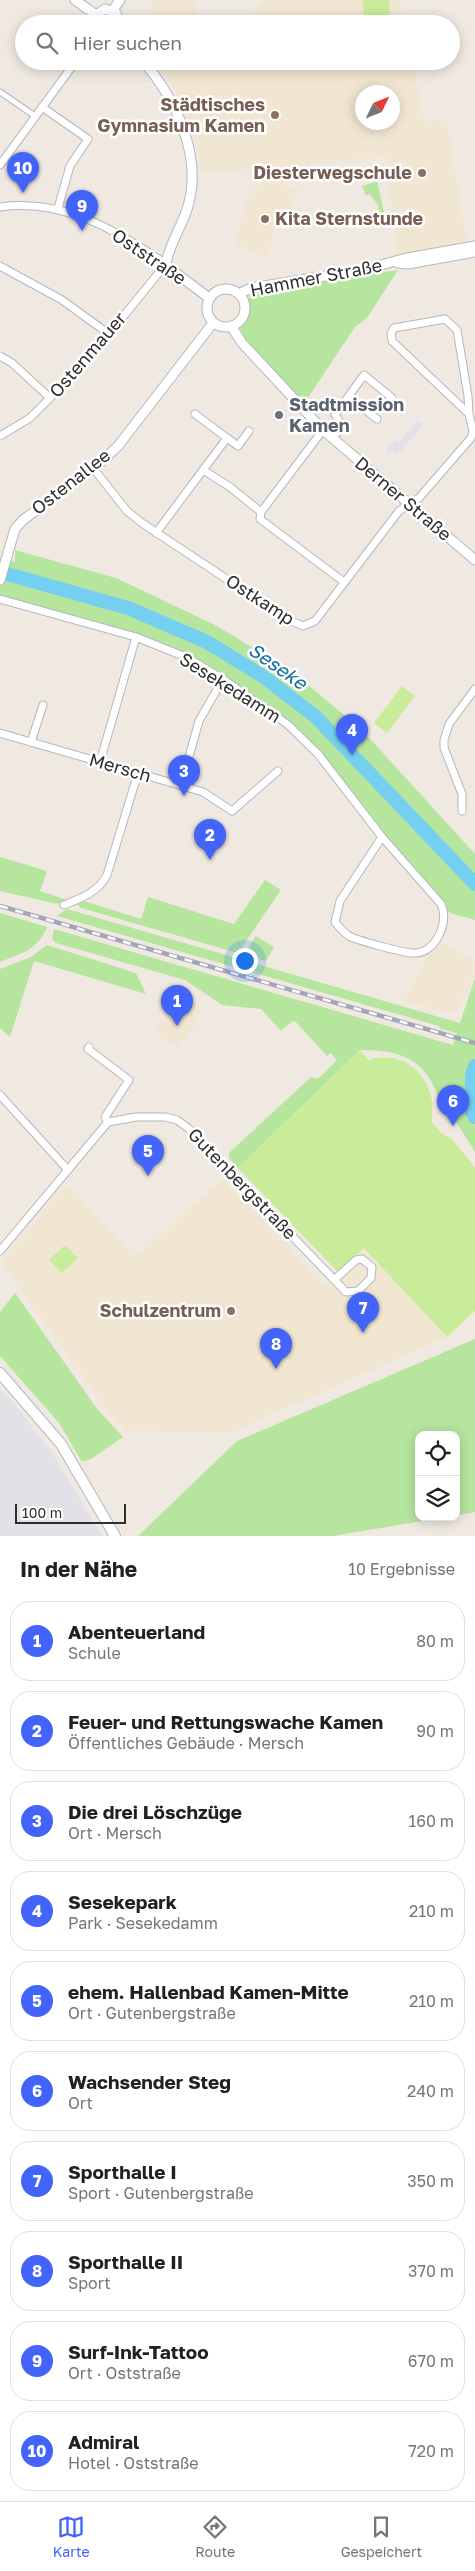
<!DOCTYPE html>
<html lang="de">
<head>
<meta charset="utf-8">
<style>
  body { margin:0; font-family:"Golos Text",sans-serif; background:#f2f2f2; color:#202124 }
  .controls { position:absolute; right:15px; bottom:15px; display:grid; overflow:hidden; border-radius:10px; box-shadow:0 2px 12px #0003 }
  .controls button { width:45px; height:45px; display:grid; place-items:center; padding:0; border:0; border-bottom:1px solid #e0e0e0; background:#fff; color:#202124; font:25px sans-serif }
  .compass { position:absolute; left:355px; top:85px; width:45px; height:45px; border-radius:50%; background:#fff; box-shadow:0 2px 12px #0003; rotate:47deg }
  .scale { position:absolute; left:15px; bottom:12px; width:111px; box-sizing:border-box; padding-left:5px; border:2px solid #2e2e2e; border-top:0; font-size:14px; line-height:18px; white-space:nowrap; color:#2e2e2e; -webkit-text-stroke:4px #fff; paint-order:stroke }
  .you { position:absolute; left:244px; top:960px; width:18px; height:18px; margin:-12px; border:4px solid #fff; border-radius:50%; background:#1a73e8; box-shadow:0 0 0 8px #1a73e833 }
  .badge { display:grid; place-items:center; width:32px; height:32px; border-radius:50%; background:#4264fb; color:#fff; font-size:16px; font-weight:700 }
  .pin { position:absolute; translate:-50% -41px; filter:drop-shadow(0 1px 2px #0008) }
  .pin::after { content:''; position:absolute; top:26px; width:18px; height:15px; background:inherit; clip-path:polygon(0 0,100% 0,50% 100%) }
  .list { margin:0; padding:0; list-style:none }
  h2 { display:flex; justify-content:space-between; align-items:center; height:65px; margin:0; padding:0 20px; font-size:21px }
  h2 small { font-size:16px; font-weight:400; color:#757577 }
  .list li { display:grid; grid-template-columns:32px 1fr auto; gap:15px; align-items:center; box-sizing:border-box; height:80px; margin:0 10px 10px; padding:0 10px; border:1px solid #e0e0e0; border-radius:20px }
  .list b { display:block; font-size:19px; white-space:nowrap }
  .list p { margin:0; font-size:16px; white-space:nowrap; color:#757577 }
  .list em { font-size:16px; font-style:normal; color:#757577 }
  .icon { flex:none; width:28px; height:28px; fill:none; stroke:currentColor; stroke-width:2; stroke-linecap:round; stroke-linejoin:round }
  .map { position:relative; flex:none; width:475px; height:1536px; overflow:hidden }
  .search { position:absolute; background:#fff; box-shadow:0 2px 12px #0003; left:15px; right:15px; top:15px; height:55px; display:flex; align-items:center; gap:12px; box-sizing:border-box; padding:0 18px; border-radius:28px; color:#757577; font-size:19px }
  .sheet { height:965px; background:#fff }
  nav { display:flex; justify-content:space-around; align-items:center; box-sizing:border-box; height:70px; border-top:1px solid #e0e0e0; background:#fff; font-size:14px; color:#757577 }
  nav a { display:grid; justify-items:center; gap:2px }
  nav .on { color:#4264fb }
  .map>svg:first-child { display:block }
  .industrial { fill:#e3e1e8 }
  .education { fill:#f0e6d1; fill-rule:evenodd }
  .green { fill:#b6e59e }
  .pitch { fill:#c9ec9a }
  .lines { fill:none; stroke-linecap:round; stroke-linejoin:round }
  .river { stroke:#75cff0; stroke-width:14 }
  .pedestrian-casing { stroke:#b4b7c1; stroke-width:7 }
  .minor-casing { stroke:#b4b7c1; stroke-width:9 }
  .tertiary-casing { stroke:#b4b7c1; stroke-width:11 }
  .secondary-casing { stroke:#b4b7c1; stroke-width:12 }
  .pedestrian { stroke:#fff; stroke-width:5 }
  .minor { stroke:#fff; stroke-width:7 }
  .tertiary { stroke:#fff; stroke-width:9 }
  .secondary { stroke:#fff; stroke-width:10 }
  .rail-casing { stroke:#a3a6b8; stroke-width:4.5 }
  .rail { stroke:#fff; stroke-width:2.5; stroke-dasharray:8; stroke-linecap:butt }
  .education-dot { fill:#8d6e63; stroke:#fff; stroke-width:2 }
  .worship-dot { fill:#6b7280; stroke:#fff; stroke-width:2 }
  .labels { text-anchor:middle; stroke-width:5; stroke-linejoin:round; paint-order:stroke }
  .education-label { font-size:18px; font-weight:bold; fill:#785e54; stroke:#fff; text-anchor:end }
  .street-label { font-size:18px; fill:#2e2e2e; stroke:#fff }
  .worship-label { font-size:18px; font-weight:bold; fill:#5b616d; stroke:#fff; text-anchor:start }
  .water-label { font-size:19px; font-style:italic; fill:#0d6fa3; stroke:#fff }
</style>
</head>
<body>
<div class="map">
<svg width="475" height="1536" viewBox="0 0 475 1536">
  <rect width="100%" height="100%" fill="#efe9e1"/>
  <!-- industrial -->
  <g class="industrial">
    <polygon points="418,420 424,424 397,455 392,450 388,453 386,451 396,440 399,442"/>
    <polygon points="0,1390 8,1396 52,1453 102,1536 0,1536"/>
  </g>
  <!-- education -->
  <g class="education">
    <polygon points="152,0 194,0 198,24 155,24"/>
    <polygon points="263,0 398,0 404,24 248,24"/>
    <path d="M158,61H412L425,122L446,118L467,242L397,257L386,157L202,173L192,125L166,73ZM362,92H392V122H362Z"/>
    <polygon points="269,174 280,176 287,187 295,186 300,189 292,199 294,210 284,227 275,228 268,257 234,244 250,192"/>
    <polygon points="442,942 475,962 475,972 458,1009 451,1014 404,1001 428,956"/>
    <polygon points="184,996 202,1009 195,1018 199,1021 178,1048 155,1031"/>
    <polygon points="223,1179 323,1285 364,1248 447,1337 230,1433 128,1431 103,1406 1,1261 67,1185 135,1257"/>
  </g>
  <!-- green -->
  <g class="green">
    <polygon points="377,181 386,221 378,223 377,219 381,218 380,210 377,209 379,207 370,194 366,196 362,186"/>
    <path d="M398,270L367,318L355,327L303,405L242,335L240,328C251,317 247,309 249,296L274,289Z"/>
    <polygon points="15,550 116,578 215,625 290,670 361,729 475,854 475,920 450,913 297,731 226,679 149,641 0,598 0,558 15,562"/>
    <polygon points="0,857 47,871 40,891 67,900 58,904 0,891"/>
    <polygon points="265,880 281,890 238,953 81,908 77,904 84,901 141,919 148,897 234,924"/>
    <path d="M67,909L460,1023L475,978V1152L450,1112V1106L442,1109C429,1062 407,1050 360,1050L238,1168L229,1158V1153L311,1077L318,1079L337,1060L331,1053L327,1056L294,1020L281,1031L261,1009L222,1005L185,980L56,943L52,939L54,929L453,1045L457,1033L441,1029L439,1026L57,916Z"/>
    <path d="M0,913L47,927C36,952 23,952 0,962Z"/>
    <polygon points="256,936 274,947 266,961 244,955"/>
    <polygon points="47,945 136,973 146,994 34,961 10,1037 0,1028 0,969 31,957"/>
    <polygon points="15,1293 98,1410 123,1437 91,1459 82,1462 59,1423 0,1356 0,1312"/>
    <polygon points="475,1339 475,1512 456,1516 456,1435 419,1435 419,1517 447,1517 333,1536 138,1536 237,1441"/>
  </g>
  <!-- pitch -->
  <g class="pitch">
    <polygon points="363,0 389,0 390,24 364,24"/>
    <polygon points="402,686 415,696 387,733 374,723"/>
    <path d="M360,1050L368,1060C407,1047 440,1083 431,1121L441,1133L453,1140L475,1168V1311L447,1337L364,1248L338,1272L238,1168Z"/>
    <polygon points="65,1245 78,1258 62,1273 49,1260"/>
  </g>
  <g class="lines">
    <!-- river -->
    <g class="river">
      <polyline points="0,572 128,608 207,642 264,677 316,717 475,884"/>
      <polyline points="475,1066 472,1076 472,1112 475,1117"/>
    </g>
    <!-- pedestrian casing -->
    <g class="pedestrian-casing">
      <polyline id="pedestrian" points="0,92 35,116"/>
    </g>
    <!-- minor casing -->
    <g class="minor-casing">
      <g id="minor">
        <polyline points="42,107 88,139 70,166 58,208"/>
        <polyline points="0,165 76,61"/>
        <path d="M0,207C64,198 115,230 166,264L109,334L50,398L30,418L0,436"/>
        <polyline points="0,266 62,300 109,334"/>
        <polyline points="0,356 12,363 50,398"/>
        <polyline points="349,396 377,419"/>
        <polyline points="195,414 227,438 203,470"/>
        <polyline points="323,430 261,512 260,519 344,582"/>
        <polyline points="227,438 238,446 249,431"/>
        <polyline points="332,438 343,426 335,415 364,375 392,398"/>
        <polyline points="93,468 127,511 142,523 287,619 303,626 315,621 399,511 419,498 471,438 473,431 469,414 392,341 391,333 394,328 445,319 457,330 468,396 469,414"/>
        <polyline points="156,533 203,470 230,487 261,512"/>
        <path d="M0,599L136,637L188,658L223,679L287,724L318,754L382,837L441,904C450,922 435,955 413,953C403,953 356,940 349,936C343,932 339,927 335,922L340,901L382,837"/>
        <polyline points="0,733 203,792 232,811 278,771"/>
        <polyline points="31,742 43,705"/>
        <polyline points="100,762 136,637"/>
        <polyline points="181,785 199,721 223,679"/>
        <polyline points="462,811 462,794 444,748 444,740 449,724 475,689"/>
        <path d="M64,905C82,898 98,892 107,875L138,773"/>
        <polyline points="89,1047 88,1049 129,1080 105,1117 108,1122"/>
        <polyline points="0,1095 68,1170"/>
        <polyline points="0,1251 108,1122 136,1117 166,1117 177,1120 188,1128 346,1292 358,1291 371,1278 372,1267 362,1259 356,1260 334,1280"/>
      </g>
    </g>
    <!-- tertiary casing -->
    <g class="tertiary-casing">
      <g id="tertiary">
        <polyline points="75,0 96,15"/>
        <polyline points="113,10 120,0"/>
        <polyline points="94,24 96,15 105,9 116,13 120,24"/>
        <path d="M143,61C175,98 203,156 188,206C183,225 169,244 166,264L172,270L209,298"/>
        <polyline points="398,263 408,264 475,252"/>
        <circle cx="226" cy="308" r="19"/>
        <polyline points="239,294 251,288 362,270 407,258 475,246"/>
        <polyline points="231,326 242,343 323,430 475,560"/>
        <polyline points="0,580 15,529 23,520 101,462 118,446 213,323"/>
      </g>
    </g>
    <!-- secondary casing -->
    <g class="secondary-casing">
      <polyline id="secondary" points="0,1373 61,1444 115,1536"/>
    </g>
    <!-- pedestrian -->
    <use href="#pedestrian" class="pedestrian"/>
    <!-- minor -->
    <use href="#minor" class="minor"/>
    <!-- tertiary -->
    <use href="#tertiary" class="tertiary"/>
    <!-- secondary -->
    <use href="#secondary" class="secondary"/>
    <!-- rail casing -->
    <g class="rail-casing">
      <polyline id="rail" points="0,906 475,1043"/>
    </g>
    <!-- rail -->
    <use href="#rail" class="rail"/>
  </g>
  <!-- markers -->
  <g class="education-dot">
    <circle cx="275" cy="115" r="5"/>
    <circle cx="422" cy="173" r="5"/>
    <circle cx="265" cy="219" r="5"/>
    <circle cx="231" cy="1311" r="5"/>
  </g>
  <circle class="worship-dot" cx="279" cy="415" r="5"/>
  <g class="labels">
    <!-- education labels -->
    <g class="education-label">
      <text x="265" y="111">Städtisches<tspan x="265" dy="21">Gymnasium Kamen</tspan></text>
      <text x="412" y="179">Diesterwegschule</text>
      <text x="275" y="225" text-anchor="start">Kita Sternstunde</text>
      <text x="221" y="1317">Schulzentrum</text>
    </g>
    <!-- street labels -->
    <g class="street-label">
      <text transform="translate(149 257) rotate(34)" y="6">Oststraße</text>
      <text transform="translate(316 278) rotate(-11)" y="6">Hammer Straße</text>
      <text transform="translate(88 355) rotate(-49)" y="6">Ostenmauer</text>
      <text transform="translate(71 482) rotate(-38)" y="6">Ostenallee</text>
      <text transform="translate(403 499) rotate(40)" y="6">Derner Straße</text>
      <text transform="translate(260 600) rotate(33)" y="6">Ostkamp</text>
      <text transform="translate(230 688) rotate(32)" y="6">Sesekedamm</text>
      <text transform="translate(120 768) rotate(16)" y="6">Mersch</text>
      <text transform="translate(242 1184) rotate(46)" y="6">Gutenbergstraße</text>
    </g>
    <!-- worship labels -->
    <g class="worship-label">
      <text x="289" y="411">Stadtmission<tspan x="289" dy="21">Kamen</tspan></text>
    </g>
    <!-- water labels -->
    <g class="water-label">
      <text transform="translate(278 666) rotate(35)" y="7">Seseke</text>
    </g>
  </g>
</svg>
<div class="controls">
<button><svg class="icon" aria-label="locate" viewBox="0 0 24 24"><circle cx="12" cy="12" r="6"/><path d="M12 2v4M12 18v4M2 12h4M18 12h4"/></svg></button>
<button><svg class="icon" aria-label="layers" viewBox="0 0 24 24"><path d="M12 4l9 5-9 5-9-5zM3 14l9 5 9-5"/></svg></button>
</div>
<svg class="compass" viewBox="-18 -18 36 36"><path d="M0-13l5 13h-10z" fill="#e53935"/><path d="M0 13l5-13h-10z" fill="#757577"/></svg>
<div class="scale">100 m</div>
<div class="you"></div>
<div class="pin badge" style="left:177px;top:1026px">1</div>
<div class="pin badge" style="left:210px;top:860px">2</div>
<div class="pin badge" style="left:184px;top:796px">3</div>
<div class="pin badge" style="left:352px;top:755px">4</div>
<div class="pin badge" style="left:148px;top:1176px">5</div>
<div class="pin badge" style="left:453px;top:1126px">6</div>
<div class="pin badge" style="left:363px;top:1333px">7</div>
<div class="pin badge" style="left:276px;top:1369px">8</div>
<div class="pin badge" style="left:82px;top:231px">9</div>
<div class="pin badge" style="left:23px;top:193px">10</div>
<div class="search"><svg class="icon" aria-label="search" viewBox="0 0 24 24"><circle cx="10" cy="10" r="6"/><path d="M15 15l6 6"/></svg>Hier suchen</div>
</div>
<section class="sheet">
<h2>In der Nähe<small>10 Ergebnisse</small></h2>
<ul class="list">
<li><span class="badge">1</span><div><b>Abenteuerland</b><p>Schule</p></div><em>80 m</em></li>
<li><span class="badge">2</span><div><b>Feuer- und Rettungswache Kamen</b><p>Öffentliches Gebäude · Mersch</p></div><em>90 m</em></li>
<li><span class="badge">3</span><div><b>Die drei Löschzüge</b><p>Ort · Mersch</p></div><em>160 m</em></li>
<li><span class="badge">4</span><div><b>Sesekepark</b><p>Park · Sesekedamm</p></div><em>210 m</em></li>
<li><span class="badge">5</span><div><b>ehem. Hallenbad Kamen-Mitte</b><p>Ort · Gutenbergstraße</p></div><em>210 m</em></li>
<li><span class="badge">6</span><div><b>Wachsender Steg</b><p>Ort</p></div><em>240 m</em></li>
<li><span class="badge">7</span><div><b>Sporthalle I</b><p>Sport · Gutenbergstraße</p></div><em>350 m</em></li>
<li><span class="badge">8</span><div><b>Sporthalle II</b><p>Sport</p></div><em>370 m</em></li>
<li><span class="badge">9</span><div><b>Surf-Ink-Tattoo</b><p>Ort · Oststraße</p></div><em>670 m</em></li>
<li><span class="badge">10</span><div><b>Admiral</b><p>Hotel · Oststraße</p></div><em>720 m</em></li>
</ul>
</section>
<nav>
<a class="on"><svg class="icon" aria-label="map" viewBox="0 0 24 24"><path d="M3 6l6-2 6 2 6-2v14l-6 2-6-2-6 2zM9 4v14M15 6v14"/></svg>Karte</a>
<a><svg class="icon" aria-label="directions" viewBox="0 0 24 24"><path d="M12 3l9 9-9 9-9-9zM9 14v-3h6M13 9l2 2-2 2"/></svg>Route</a>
<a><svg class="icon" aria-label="saved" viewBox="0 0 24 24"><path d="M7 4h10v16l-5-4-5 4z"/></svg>Gespeichert</a>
</nav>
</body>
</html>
